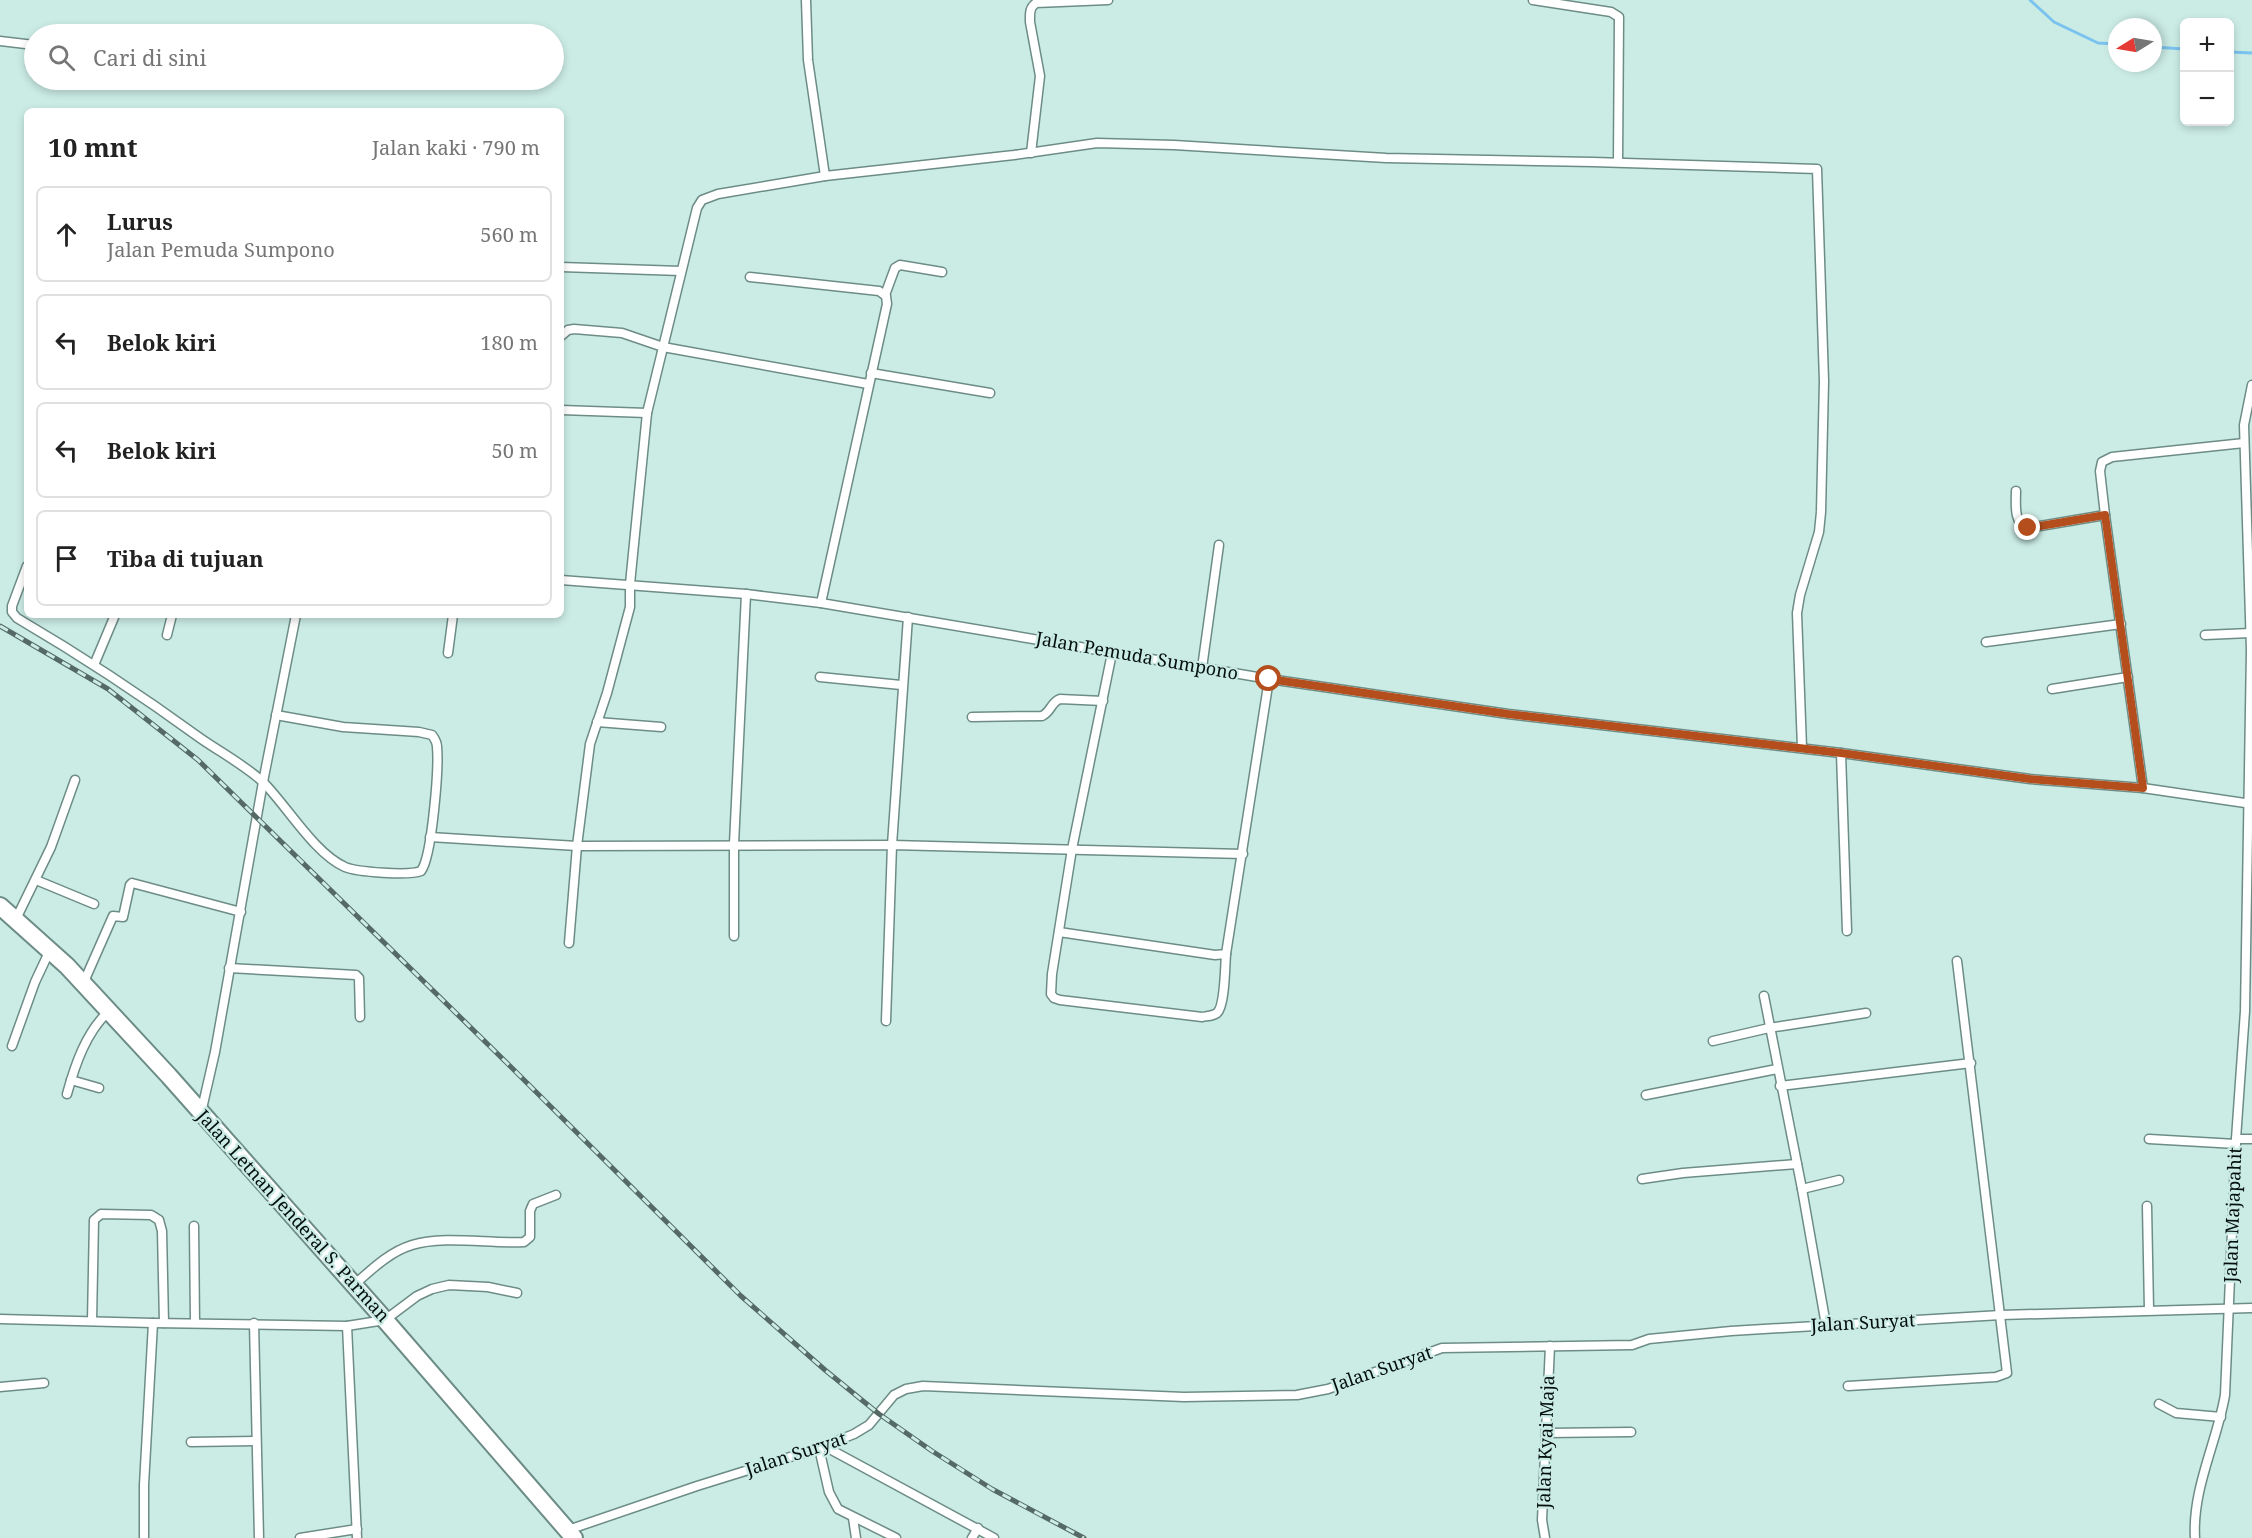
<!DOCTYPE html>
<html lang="id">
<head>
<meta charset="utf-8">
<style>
  body { margin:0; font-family:"Noto Serif",serif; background:#f2f2f2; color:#222 }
  .controls { position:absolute; right:18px; top:18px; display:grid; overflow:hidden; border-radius:9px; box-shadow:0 3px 9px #0003 }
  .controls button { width:54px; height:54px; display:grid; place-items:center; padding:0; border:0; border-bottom:2px solid #e0e0e0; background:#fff; color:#222; font:30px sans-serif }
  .compass { position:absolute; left:2108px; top:18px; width:54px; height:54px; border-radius:50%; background:#fff; box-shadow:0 3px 9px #0003; rotate:259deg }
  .stop { position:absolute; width:18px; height:18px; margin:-14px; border:4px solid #b44f1d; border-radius:50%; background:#fff }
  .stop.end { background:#b44f1d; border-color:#fff; box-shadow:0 2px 6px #0008 }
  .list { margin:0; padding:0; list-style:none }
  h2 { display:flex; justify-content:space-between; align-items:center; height:78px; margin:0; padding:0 24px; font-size:26px }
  h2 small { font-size:20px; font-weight:400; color:#767676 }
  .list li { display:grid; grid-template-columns:39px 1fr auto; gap:18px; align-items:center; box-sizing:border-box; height:96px; margin:0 12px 12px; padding:0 12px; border:2px solid #e0e0e0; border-radius:9px }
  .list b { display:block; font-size:22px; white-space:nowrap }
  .list p { margin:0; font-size:20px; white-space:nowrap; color:#767676 }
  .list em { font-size:20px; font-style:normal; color:#767676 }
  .icon { flex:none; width:33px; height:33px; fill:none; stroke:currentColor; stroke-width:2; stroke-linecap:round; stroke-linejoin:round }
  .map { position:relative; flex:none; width:2252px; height:1538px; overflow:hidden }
  .search { position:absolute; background:#fff; box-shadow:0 3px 9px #0003; left:24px; top:24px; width:540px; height:66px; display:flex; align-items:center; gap:15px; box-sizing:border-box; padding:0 21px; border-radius:33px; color:#767676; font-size:22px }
  .panel { position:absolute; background:#fff; box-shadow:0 3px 9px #0003; left:24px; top:108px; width:540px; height:510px; border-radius:9px }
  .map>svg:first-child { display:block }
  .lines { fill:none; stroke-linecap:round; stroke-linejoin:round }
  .stream { stroke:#7bc3ef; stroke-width:3 }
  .street-casing { stroke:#6d8c86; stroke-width:11 }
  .highway-casing { stroke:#6d8c86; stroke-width:20 }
  .street { stroke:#fff; stroke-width:8 }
  .highway { stroke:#fff; stroke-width:16 }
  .rail-casing { stroke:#556965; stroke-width:5 }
  .rail { stroke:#cbece5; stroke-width:3; stroke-dasharray:9; stroke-linecap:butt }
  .route { stroke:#b44f1d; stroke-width:8 }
  .labels { text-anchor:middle; stroke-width:4.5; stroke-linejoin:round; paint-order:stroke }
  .street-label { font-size:18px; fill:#040f0d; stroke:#cbece5 }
</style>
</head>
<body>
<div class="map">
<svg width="2252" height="1538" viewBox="0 0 2252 1538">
  <rect width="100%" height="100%" fill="#cbece5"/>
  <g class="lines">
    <!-- stream -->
    <g class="stream">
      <polyline points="2030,0 2054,22 2098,43 2117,44"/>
      <polyline points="2153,47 2184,49"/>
      <polyline points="2230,52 2252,53"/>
    </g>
    <!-- street casing -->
    <g class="street-casing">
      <g id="street">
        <polyline points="806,0 808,60 825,176 1014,155 1097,143 1174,145 1386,158 1593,162 1817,169 1824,381 1821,512 1819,532 1800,595 1797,613 1802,748"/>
        <polyline points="1533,0 1611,12 1619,17 1618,162"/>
        <polyline points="0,41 34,45"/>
        <path d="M1031,153L1040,76L1030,22C1030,14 1029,8 1036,3L1108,0"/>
        <polyline points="561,267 681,271"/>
        <polyline points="750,277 879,291 886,296 887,304 821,603"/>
        <polyline points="885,295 895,268 900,265 942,272"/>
        <polyline points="561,336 568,330 574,329 622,333 663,347 868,384"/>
        <polyline points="871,373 990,393"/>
        <polyline points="561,410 647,413"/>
        <path d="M2016,491C2016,503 2013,524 2028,528L2105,515"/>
        <path d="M27,566L12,606V612L17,618C80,655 141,695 200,738C220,752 246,766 263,782C287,806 314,853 345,867C357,872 409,876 421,871C432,857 439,768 437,747C437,742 435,739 432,735L419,732L343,727L276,715"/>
        <polyline points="561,580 746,594 821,603 1269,679 1508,714 1841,753 2030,779 2143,788 2252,804"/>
        <polyline points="167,635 172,615"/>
        <polyline points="2205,635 2250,633"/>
        <polyline points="1986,642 2121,624"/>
        <polyline points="448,653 453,615"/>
        <path d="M1112,653L1072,849L1052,974L1051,994L1054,998L1060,1000L1202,1017C1207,1016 1213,1016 1217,1013C1225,1006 1225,966 1226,954"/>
        <polyline points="94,665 115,615"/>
        <polyline points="1202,668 1219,545"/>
        <polyline points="820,677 901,685"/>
        <polyline points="2052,689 2128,677"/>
        <path d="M972,717L1042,716C1051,712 1051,702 1060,699L1103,701"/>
        <polyline points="597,722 661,727"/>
        <polyline points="1841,753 1847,931"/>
        <polyline points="2143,788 2105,515 2100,471 2102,462 2112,457 2244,443"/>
        <polyline points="430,837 577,846 892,845 1243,854"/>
        <polyline points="36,880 94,904"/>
        <polyline points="16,919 51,847 75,780"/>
        <polyline points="1059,932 1215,955 1226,954 1269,679"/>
        <polyline points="734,936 734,844 746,594"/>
        <polyline points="569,943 577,846 590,744 607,693 630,607 630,584 647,413 697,208 702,200 718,194 825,176"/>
        <polyline points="229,968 356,975 359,978 360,1017"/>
        <polyline points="83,984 113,916 123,917 130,885 132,883 241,912"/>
        <polyline points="1764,996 1802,1189 1826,1325"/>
        <polyline points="886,1021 892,845 908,617"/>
        <polyline points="1713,1041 1769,1028 1866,1013"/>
        <polyline points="12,1046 35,982 50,950"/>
        <polyline points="71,1080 99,1088"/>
        <polyline points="1780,1086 1971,1063"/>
        <path d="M67,1094C75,1065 86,1032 109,1011"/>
        <polyline points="1646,1095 1777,1069"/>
        <polyline points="201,1113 215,1052 263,782 296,615"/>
        <polyline points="2149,1139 2236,1144"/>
        <polyline points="2236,1139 2252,1139"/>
        <polyline points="1642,1179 1683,1173 1797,1164"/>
        <polyline points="1802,1189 1839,1180"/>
        <polyline points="2147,1206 2149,1310"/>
        <polyline points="194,1226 195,1323"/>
        <path d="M354,1285C371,1270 389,1252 412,1245C444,1235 490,1244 524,1242L530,1237V1211L533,1204L556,1195"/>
        <polyline points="0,1319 153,1323 347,1326 385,1320 417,1296 432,1289 449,1285 488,1287 517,1293"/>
        <polyline points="92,1321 94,1220 101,1214 151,1215 159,1220 162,1231 164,1323"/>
        <polyline points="254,1323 259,1538"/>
        <polyline points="347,1326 357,1538"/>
        <polyline points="1848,1386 1996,1377 2007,1373 1957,961"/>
        <polyline points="0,1387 44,1383"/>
        <polyline points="2159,1404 2176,1413 2221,1417"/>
        <polyline points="1546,1433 1631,1432"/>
        <polyline points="191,1442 255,1441"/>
        <polyline points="824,1446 994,1538"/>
        <polyline points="819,1448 829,1492 838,1509 896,1538"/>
        <polyline points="853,1518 856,1538"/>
        <polyline points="568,1530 697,1486 819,1448 854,1434 869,1425 894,1395 906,1389 923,1386 1184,1397 1297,1395 1328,1389 1442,1348 1632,1345 1649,1339 1731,1331 2001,1315 2252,1308"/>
        <polyline points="144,1538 144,1485 153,1323"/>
        <polyline points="300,1538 357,1529"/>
        <polyline points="972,1538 978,1528"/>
        <polyline points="1545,1538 1542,1520 1550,1346"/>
        <path d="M2195,1538C2192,1489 2217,1442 2225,1395L2236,1139L2245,1011L2251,650L2244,425L2252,385"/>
      </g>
    </g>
    <!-- highway casing -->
    <g class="highway-casing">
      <polyline id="highway" points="0,906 67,966 169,1076 385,1320 574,1538"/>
    </g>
    <!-- street -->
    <use href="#street" class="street"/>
    <!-- highway -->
    <use href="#highway" class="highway"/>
    <!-- rail casing -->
    <g class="rail-casing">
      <polyline id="rail" points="0,626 108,689 198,760 512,1068 741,1296 825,1370 879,1414 932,1451 992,1489 1084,1538"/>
    </g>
    <!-- rail -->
    <use href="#rail" class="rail"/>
  </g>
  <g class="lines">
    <!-- route -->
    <polyline class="route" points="1269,679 1508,714 1841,753 2030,779 2143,788 2105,515 2028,528"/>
  </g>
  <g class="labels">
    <!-- street labels -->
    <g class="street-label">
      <text transform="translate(1137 656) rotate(10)" y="6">Jalan Pemuda Sumpono</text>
      <text transform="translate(2233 1215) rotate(-88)" y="6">Jalan Majapahit</text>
      <text transform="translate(293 1216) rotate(48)" y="6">Jalan Letnan Jenderal S. Parman</text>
      <text transform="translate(1863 1323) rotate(-3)" y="6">Jalan Suryat</text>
      <text transform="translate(1382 1369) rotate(-19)" y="6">Jalan Suryat</text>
      <text transform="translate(1546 1442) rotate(-88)" y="6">Jalan Kyai Maja</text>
      <text transform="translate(796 1454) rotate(-18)" y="6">Jalan Suryat</text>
    </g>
  </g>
</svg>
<div class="controls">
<button>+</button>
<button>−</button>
</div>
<svg class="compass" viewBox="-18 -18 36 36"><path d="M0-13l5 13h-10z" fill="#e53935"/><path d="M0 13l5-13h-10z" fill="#767676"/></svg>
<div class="stop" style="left:1269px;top:679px"></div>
<div class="stop end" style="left:2028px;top:528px"></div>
<div class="search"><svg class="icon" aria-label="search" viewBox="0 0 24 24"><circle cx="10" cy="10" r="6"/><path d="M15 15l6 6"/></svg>Cari di sini</div>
<section class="panel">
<h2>10 mnt<small>Jalan kaki · 790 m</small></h2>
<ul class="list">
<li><svg class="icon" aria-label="ahead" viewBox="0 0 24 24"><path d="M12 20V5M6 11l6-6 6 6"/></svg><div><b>Lurus</b><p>Jalan Pemuda Sumpono</p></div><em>560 m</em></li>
<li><svg class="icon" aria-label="left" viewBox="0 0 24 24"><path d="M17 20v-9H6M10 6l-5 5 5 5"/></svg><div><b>Belok kiri</b></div><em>180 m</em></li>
<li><svg class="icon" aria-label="left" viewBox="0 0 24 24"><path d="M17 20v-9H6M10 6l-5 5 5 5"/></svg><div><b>Belok kiri</b></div><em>50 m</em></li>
<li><svg class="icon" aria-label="arrive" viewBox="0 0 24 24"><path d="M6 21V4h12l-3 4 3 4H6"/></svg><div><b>Tiba di tujuan</b></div></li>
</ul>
</section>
</div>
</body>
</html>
